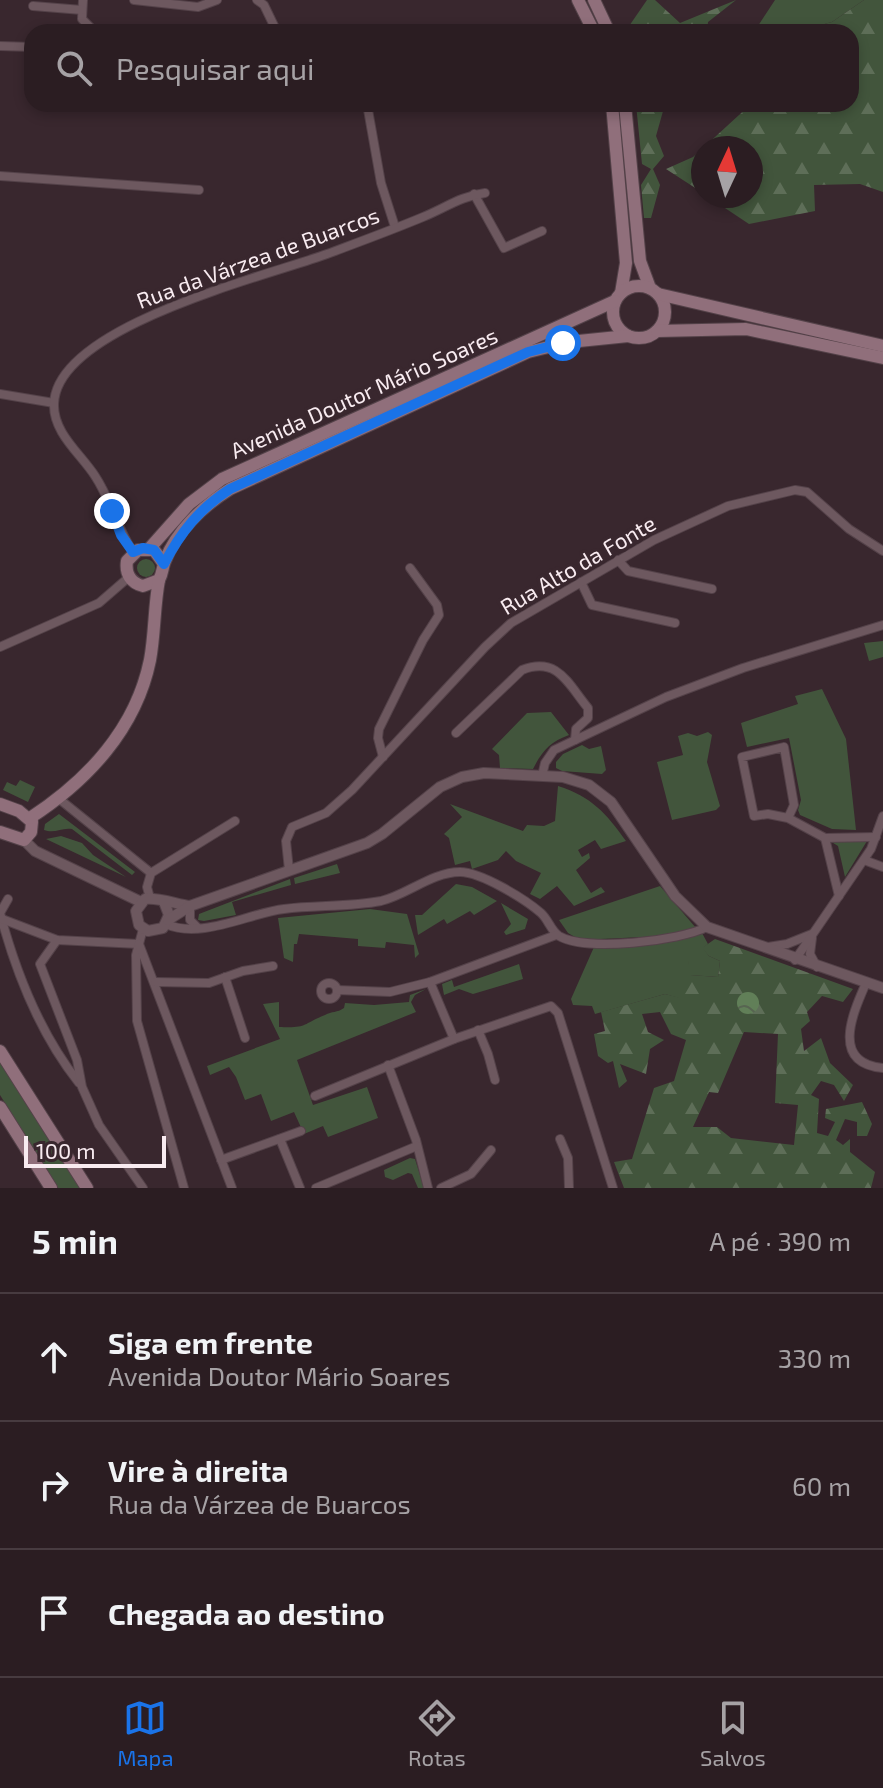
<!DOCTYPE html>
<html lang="pt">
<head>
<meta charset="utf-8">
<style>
  body { margin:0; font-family:"Exo 2",sans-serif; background:#372a2f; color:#f1f3f6 }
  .compass { position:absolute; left:691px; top:136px; width:72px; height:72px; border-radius:50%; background:#2b1d22; box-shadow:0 4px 12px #0003; rotate:4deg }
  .scale { position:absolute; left:24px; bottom:20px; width:142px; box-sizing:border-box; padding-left:8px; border:4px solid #f8ebf0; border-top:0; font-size:22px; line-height:28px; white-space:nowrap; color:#f8ebf0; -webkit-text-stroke:6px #39272e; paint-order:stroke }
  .stop { position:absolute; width:24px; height:24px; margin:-18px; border:6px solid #1a73e8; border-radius:50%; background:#fff }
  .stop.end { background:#1a73e8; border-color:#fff; box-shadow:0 2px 8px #0008 }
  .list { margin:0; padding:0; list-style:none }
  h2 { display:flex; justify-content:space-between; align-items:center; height:104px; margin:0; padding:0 32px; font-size:34px }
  h2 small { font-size:26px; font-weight:400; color:#a6a2a5 }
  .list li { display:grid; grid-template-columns:52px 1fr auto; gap:24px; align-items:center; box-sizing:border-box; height:128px; padding:0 32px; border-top:2px solid #473b40 }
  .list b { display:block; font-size:30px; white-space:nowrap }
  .list p { margin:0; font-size:26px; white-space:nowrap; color:#a6a2a5 }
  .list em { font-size:26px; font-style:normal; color:#a6a2a5 }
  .icon { flex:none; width:44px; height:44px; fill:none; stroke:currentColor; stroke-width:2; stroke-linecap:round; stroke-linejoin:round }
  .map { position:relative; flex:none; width:883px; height:1188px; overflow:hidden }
  .search { position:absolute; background:#2b1d22; box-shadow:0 4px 12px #0003; left:24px; right:24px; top:24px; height:88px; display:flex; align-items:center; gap:20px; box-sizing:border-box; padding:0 28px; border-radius:24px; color:#a6a2a5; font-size:30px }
  .sheet { height:488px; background:#2b1d22 }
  nav { display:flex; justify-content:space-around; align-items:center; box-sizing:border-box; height:112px; border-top:2px solid #473b40; background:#2b1d22; font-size:22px; color:#a6a2a5 }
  nav a { display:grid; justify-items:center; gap:4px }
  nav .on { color:#1a73e8 }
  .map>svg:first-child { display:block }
  .grass { fill:#42553c }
  .forest { fill:url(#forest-firs); fill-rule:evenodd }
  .water { fill:url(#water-waves) }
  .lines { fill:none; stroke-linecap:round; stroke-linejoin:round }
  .minor-casing { stroke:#544249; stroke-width:10 }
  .tertiary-casing { stroke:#544249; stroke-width:12 }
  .secondary-casing { stroke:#544249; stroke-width:14 }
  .minor { stroke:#6d585f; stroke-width:8 }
  .tertiary { stroke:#6d585f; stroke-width:10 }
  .secondary { stroke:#906f7b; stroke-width:12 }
  .route { stroke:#1a73e8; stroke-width:10 }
  .labels { text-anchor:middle; stroke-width:7; stroke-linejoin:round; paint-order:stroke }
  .street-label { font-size:22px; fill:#f8ebf0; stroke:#39272e }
</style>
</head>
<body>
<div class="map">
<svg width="883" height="1188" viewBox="0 0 883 1188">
  <defs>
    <pattern id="forest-firs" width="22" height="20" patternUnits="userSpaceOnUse" patternTransform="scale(2)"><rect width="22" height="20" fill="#42553c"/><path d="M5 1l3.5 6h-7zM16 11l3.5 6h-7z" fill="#5e6e58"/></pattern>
    <pattern id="water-waves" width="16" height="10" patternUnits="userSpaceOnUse" patternTransform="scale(2)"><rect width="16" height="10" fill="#617f58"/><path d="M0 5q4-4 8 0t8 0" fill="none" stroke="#576551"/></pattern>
  </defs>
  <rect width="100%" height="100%" fill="#39272e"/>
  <!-- grass -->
  <g class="grass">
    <polygon points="775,0 864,0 832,22 793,32 754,32"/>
    <circle cx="146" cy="568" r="9"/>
    <polygon points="883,641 883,657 869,661 864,643"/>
    <polygon points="822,689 846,739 856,830 832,829 800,815 798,810 801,800 789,738 747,747 741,723 798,704 795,696"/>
    <path d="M551,712L569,735C550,742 542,751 533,769L500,768L499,755L492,749L527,713Z"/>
    <polygon points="708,732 712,735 707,762 720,806 716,810 672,820 657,762 683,755 678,736 688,733 697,736"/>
    <polygon points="582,745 589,749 601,746 606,770 602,774 562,771 556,768 556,762 563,754"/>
    <polygon points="20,780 35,787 28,802 3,790 7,782 16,786"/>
    <path d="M558,786C592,797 606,813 626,841L601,849L595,840L578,850L582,857L589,853L590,858L576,870L591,893L601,887L605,892L574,906L557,886L540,899L530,894L541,873L516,861L506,851L498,860L472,869L470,861L455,865L449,838L444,834L462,817L450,804L523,831L527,825L544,826L555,821Z"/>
    <path d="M59,814L135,872L132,875L72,829C62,827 55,834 44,830L45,824Z"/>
    <polygon points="61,836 82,843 93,855 126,877 46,839"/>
    <polygon points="830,841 867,841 845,877 838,846"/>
    <polygon points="337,864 340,873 295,884 294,878"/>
    <polygon points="290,879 291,885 232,902 236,915 204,921 198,920 199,914"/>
    <polygon points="456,884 472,887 497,901 474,915 470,911 447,924 444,919 418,935 415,915 422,915"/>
    <polygon points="660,886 696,928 664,936 580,940 568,933 559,920"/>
    <polygon points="501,903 528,919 525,929 506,935 504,932 511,924"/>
    <polygon points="370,909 407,914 419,954 415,958 414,945 386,942 385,948 358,946 358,939 299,934 297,944 294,944 293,962 284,958 278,918"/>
    <polygon points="702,933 708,944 703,948 709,956 720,961 718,977 689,975 688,961 682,999 665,994 595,1014 592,1006 573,1005 571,999 594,947 644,944"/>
    <polygon points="519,964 523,979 473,994 459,989 444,995 442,984 452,980 454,987"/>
    <path d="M426,989L415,995L411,1002L416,1012L297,1060L313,1105L367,1087L378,1118L328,1137L323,1126L304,1134L294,1112L271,1121L261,1094L245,1100L236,1077L229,1067L210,1075L207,1066L280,1039L263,1004L279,1002V1027C309,1028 300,1025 325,1015C332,1011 337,1013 344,1008L345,1003L374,1005L409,1002L410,995Z"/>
    <polygon points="0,1062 80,1188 58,1188 0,1095"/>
    <polygon points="410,1158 415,1159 424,1188 418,1188 412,1174 408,1173 393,1180 385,1177 384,1170"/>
  </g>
  <!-- forest -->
  <g class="forest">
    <polygon points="647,0 655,0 680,23 736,0 708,22 707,32 625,32"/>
    <polygon points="864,0 883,0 883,192 860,184 814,185 815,211 749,224 707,196 751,196 751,148 703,148 751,104 851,104 851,32 793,32 832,22"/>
    <polygon points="636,104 665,104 656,136 664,156 653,169 660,185 651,218 644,218 641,185 651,169 642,164"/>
    <polygon points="703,148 703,193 666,169 693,157"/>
    <path d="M715,939L853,989L843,1002L822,996L807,1012L810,1021L801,1029L804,1051L821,1038L830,1063L853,1085L844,1101L834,1085L821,1081L811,1095L819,1099L817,1133L828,1136L835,1122L825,1118L826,1109L862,1102L872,1124L867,1136H857V1122L845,1119L836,1140L843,1145L850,1139V1152L875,1172L871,1188H624L614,1162L632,1159L654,1088L674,1081L686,1040L671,1034L660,1012L642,1014L648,1032L664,1040L650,1049L646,1074L620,1064L627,1081L619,1088L613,1061L608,1063L598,1056L594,1034L605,1031L601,1012L665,994L681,998L688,956L690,975L718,977L720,961L709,956L702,948ZM744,1032L778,1034L775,1103L798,1105L794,1145L731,1138L717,1127H693L709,1092L718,1093Z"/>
  </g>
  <!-- water -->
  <circle class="water" cx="748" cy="1003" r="11"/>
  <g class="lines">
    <!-- minor casing -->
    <g class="minor-casing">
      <g id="minor">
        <polyline points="83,0 82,19 95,32"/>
        <polyline points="134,0 198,7 217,0"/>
        <polyline points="257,0 264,5 277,32"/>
        <polyline points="33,6 82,10"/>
        <polyline points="0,46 32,47"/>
        <polyline points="367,104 381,183 395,227"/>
        <polyline points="0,176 199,190"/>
        <polyline points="474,194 504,248 542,231"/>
        <polyline points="0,394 54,403"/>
        <path d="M133,552C117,528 111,500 95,476C81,454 53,433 54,404C56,326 267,276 327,254C359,242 392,230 423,217C445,208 461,196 485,193"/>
        <polyline points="618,560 628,571 712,589"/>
        <polyline points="581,582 592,605 675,623"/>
        <polyline points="0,647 99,603 129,577"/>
        <path d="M456,733L522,670C558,656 568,684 588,708V718L576,729L575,740"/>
        <polyline points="383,757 378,738 379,729 423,640 439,615 437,605 410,568"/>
        <polyline points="542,776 545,763 554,750 666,697 743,668 883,625"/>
        <polyline points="58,798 151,873"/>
        <polyline points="788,818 794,805 784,747 742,757 754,816 768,814 788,818 825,838 876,837"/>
        <polyline points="825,838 839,896"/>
        <polyline points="864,860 883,867"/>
        <polyline points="289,870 286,841 292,827 326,813 352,790 485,647 511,623 654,540 728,506 795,490 807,492 849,529 883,551"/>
        <polyline points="150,898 147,887 151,873 235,821"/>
        <path d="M8,899L0,913C16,973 40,1034 79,1083"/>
        <polyline points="190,906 190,920 198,928"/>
        <polyline points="2,919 57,940 139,944"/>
        <path d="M166,924C201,940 249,913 284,909C316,905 350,907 381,901C407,895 432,872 460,872C481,872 525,899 541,913C548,919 551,931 559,936C586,952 679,941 707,927"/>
        <polyline points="143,929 136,955 137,1021 184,1188"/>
        <polyline points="812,938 810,954 817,967"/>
        <polyline points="57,940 40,964 77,1060 82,1087 99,1125 143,1188"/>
        <polyline points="139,944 232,1188"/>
        <polyline points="768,947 787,944 812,934"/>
        <polyline points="795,960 871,849 883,816"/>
        <polyline points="225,977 245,1038"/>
        <polyline points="155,982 209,983 243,971 273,966"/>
        <polyline points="430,982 454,1039"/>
        <path d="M866,983C853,1013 830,1063 883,1068"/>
        <circle cx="329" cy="991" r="8"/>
        <polyline points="337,990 390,992 430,982 556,935"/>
        <polyline points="478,1030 488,1054 495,1080"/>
        <polyline points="388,1065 416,1140 428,1188"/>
        <polyline points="315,1096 454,1039 551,1006 558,1013 613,1188"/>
        <polyline points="280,1139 300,1188"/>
        <polyline points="560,1139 568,1158 569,1188"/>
        <polyline points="221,1160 301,1131"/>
        <polyline points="316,1188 417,1146"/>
        <polyline points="441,1188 471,1174 491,1150"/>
      </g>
    </g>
    <!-- tertiary casing -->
    <g class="tertiary-casing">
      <g id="tertiary">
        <polyline points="24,840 35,851 141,902"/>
        <path d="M164,902L169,915L163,928L148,931L139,925L136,911L145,899C157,897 176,904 190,906"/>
        <polyline points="168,920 190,906 367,843 382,834 440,787 462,777 484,773 563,777 589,785 611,802 675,896 707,927 883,988"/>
      </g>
    </g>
    <!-- secondary casing -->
    <g class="secondary-casing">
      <g id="secondary">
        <polyline points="578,0 594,32"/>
        <polyline points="594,0 609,32"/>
        <polyline points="612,104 626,263 621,293"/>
        <polyline points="625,104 640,261 650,288"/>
        <circle cx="639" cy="312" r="26"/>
        <polyline points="658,294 883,346"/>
        <polyline points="657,331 746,329 883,358"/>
        <polyline points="149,549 189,504 222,479 615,301"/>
        <path d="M164,564L154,550H138L127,561C125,574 131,583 143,586L159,580C163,573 162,568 165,561C176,531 203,506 230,489L528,352L569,342L628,336"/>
        <polyline points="0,804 19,811 32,822 31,832 24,840 0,832"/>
        <path d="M30,818C87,781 136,729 150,660C155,633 154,606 159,580"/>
        <polyline points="0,1051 87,1188"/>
        <polyline points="0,1107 51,1188"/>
      </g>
    </g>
    <!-- minor -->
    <use href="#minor" class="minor"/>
    <!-- tertiary -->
    <use href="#tertiary" class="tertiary"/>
    <!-- secondary -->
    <use href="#secondary" class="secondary"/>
  </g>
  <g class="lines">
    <!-- route -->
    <path class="route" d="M112,511L121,535L133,552L143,548L154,550L164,564C181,532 199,509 230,489L528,352L563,343"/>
  </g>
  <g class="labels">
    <!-- street labels -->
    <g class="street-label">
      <text transform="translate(258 258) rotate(-20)" y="8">Rua da Várzea de Buarcos</text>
      <text transform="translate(364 393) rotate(-24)" y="8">Avenida Doutor Mário Soares</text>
      <text transform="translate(578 565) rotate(-30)" y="8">Rua Alto da Fonte</text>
    </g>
  </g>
</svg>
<svg class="compass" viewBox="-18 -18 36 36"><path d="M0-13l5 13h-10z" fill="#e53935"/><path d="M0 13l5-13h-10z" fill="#a6a2a5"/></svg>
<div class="scale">100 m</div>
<div class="stop" style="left:563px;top:343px"></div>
<div class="stop end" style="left:112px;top:511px"></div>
<div class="search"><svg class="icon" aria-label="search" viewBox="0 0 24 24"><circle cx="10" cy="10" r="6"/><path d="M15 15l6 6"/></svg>Pesquisar aqui</div>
</div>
<section class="sheet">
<h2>5 min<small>A pé · 390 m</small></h2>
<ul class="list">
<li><svg class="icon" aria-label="ahead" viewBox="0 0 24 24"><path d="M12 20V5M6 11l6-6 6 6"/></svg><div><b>Siga em frente</b><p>Avenida Doutor Mário Soares</p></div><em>330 m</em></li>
<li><svg class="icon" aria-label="right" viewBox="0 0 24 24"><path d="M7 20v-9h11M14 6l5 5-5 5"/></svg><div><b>Vire à direita</b><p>Rua da Várzea de Buarcos</p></div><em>60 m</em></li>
<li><svg class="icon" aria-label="arrive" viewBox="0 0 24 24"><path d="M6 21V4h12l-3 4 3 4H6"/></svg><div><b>Chegada ao destino</b></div></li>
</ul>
</section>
<nav>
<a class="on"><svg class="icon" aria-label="map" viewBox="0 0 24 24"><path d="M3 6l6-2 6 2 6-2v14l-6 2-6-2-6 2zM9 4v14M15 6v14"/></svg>Mapa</a>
<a><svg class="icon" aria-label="directions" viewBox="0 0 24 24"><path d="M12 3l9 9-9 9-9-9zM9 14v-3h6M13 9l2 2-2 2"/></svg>Rotas</a>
<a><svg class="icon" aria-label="saved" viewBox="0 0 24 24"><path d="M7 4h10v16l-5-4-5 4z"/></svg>Salvos</a>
</nav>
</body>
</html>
